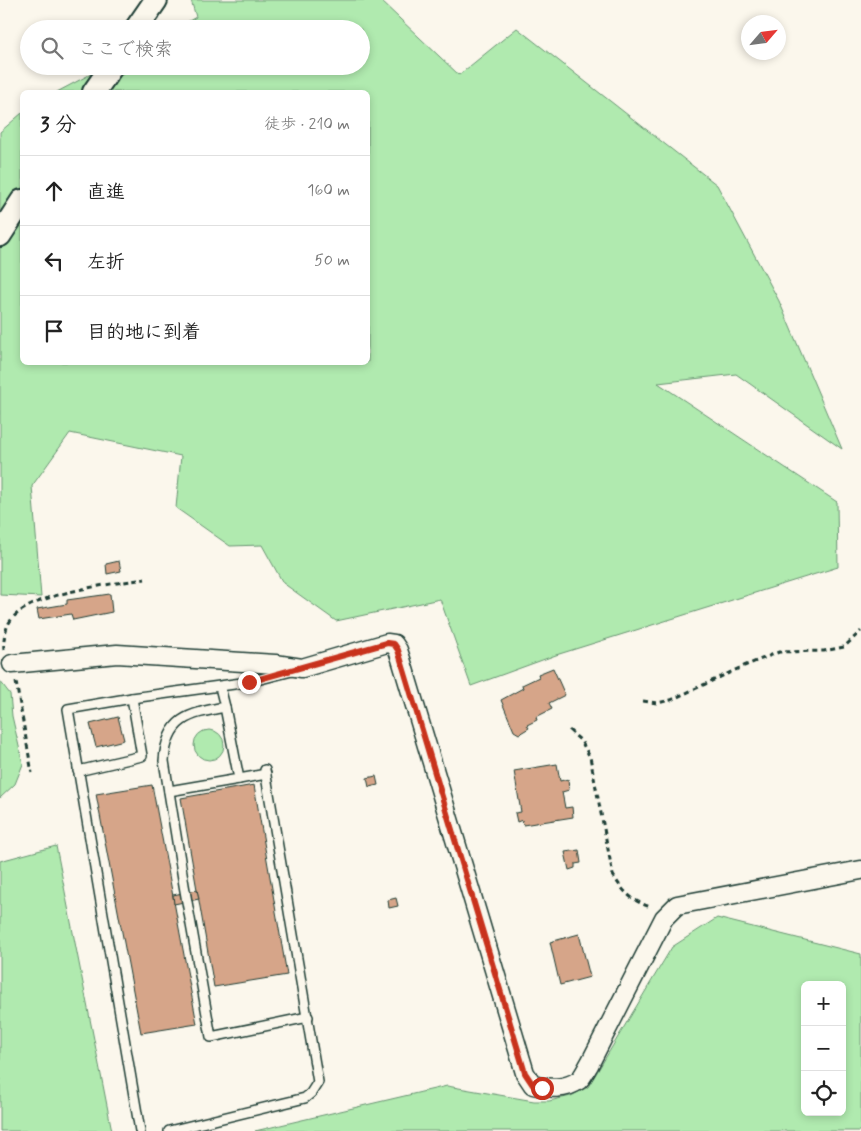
<!DOCTYPE html>
<html lang="ja">
<head>
<meta charset="utf-8">
<style>
  body { margin:0; font-family:Mynerve,"Klee One",sans-serif; background:#f2f2f2; color:#222 }
  .controls { position:absolute; right:15px; bottom:15px; display:grid; overflow:hidden; border-radius:8px; box-shadow:0 2px 8px #0003 }
  .controls button { width:45px; height:45px; display:grid; place-items:center; padding:0; border:0; border-bottom:1px solid #e0e0e0; background:#fff; color:#222; font:25px sans-serif }
  .compass { position:absolute; left:741px; top:15px; width:45px; height:45px; border-radius:50%; background:#fff; box-shadow:0 2px 8px #0003; rotate:62deg }
  .stop { position:absolute; width:15px; height:15px; margin:-11px; border:4px solid #c8321e; border-radius:50%; background:#fff }
  .stop.end { background:#c8321e; border-color:#fff; box-shadow:0 1px 5px #0008 }
  .list { margin:0; padding:0; list-style:none }
  h2 { display:flex; justify-content:space-between; align-items:center; height:65px; margin:0; padding:0 20px; font-size:21px }
  h2 small { font-size:16px; font-weight:400; color:#767676 }
  .list li { display:grid; grid-template-columns:32px 1fr auto; gap:15px; align-items:center; box-sizing:border-box; height:70px; padding:0 20px; border-top:1px solid #e0e0e0 }
  .list b { display:block; font-size:19px; white-space:nowrap }
  .list em { font-size:16px; font-style:normal; color:#767676 }
  .icon { flex:none; width:28px; height:28px; fill:none; stroke:currentColor; stroke-width:2; stroke-linecap:round; stroke-linejoin:round }
  .map { position:relative; flex:none; width:861px; height:1131px; overflow:hidden }
  .search { position:absolute; background:#fff; box-shadow:0 2px 8px #0003; left:20px; top:20px; width:350px; height:55px; display:flex; align-items:center; gap:12px; box-sizing:border-box; padding:0 18px; border-radius:28px; color:#767676; font-size:19px }
  .panel { position:absolute; background:#fff; box-shadow:0 2px 8px #0003; left:20px; top:90px; width:350px; height:275px; border-radius:8px }
  .map>svg:first-child { display:block }
  .green { fill:#b0eaaf; stroke:#689472; fill-rule:evenodd }
  .building { fill:#d6a589; stroke:#1f3d34 }
  .lines { fill:none; stroke-linecap:round; stroke-linejoin:round }
  .service-casing { stroke:#1f3d34; stroke-width:12 }
  .minor-casing { stroke:#1f3d34; stroke-width:21 }
  .tertiary-casing { stroke:#1f3d34; stroke-width:26 }
  .path { stroke:#1f3d34; stroke-width:3; stroke-dasharray:5 4; stroke-linecap:butt }
  .service { stroke:#fbf7ec; stroke-width:9 }
  .minor { stroke:#fbf7ec; stroke-width:18 }
  .tertiary { stroke:#fbf7ec; stroke-width:22 }
  .route { stroke:#c8321e; stroke-width:6 }
</style>
</head>
<body>
<div class="map">
<svg width="861" height="1131" viewBox="0 0 861 1131">
  <rect width="100%" height="100%" fill="#fbf7ec"/>
  <filter id="ink" filterUnits="userSpaceOnUse"><feTurbulence type="fractalNoise" baseFrequency=".02" numOctaves="2"/><feDisplacementMap in="SourceGraphic" scale="10" xChannelSelector="R" yChannelSelector="G"/><feConvolveMatrix kernelMatrix="1 2 1 2 8 2 1 2 1" color-interpolation-filters="sRGB"/></filter>
  <g filter="url(#ink)">
    <!-- green -->
    <g class="green">
      <polygon points="191,0 380,0 459,75 517,28 717,185 779,301 842,449 736,374 658,383 837,502 838,567 556,655 471,686 440,599 336,621 283,583 262,545 230,546 176,508 181,456 70,433 32,486 41,597 0,595 0,132 22,113 22,362 368,362 368,92 57,92 106,66 361,66 361,29 175,29 196,17"/>
      <polygon points="0,681 10,694 12,716 23,764 15,784 0,798"/>
      <circle cx="209" cy="745" r="15"/>
      <polygon points="56,846 112,1131 0,1131 0,861"/>
      <path d="M717,918L861,954V1131H255L447,1086L534,1101H549L571,1096L588,1087L672,947ZM805,985H842V1112H805Z"/>
    </g>
    <!-- building -->
    <g class="building">
      <polygon points="119,561 121,571 107,574 106,564"/>
      <polygon points="110,594 112,612 73,620 71,614 39,619 37,609 67,604 67,600"/>
      <polygon points="553,668 565,695 549,703 552,709 536,717 537,720 527,725 529,728 519,734 514,731 501,700 523,688 522,685 539,677 538,674"/>
      <polygon points="118,717 124,740 96,747 90,724"/>
      <polygon points="557,764 560,781 568,779 569,790 562,792 565,808 572,807 573,817 523,825 522,820 517,822 515,813 521,812 514,771"/>
      <polygon points="376,776 378,785 369,787 367,778"/>
      <polygon points="152,785 197,1024 141,1033 96,794"/>
      <polygon points="254,785 287,975 214,987 181,798"/>
      <polygon points="579,850 581,863 575,864 575,868 569,870 565,852"/>
      <polygon points="197,890 199,899 174,904 173,895"/>
      <polygon points="396,898 398,906 389,908 388,900"/>
      <polygon points="579,934 590,977 560,985 550,942"/>
    </g>
    <g class="lines">
      <!-- service casing -->
      <g class="service-casing">
        <g id="service">
          <path d="M220,687L225,707C188,714 167,718 164,761L184,885L211,1037L308,1017"/>
          <polyline points="78,771 142,756 132,698"/>
          <polyline points="239,779 266,774"/>
          <polyline points="169,791 239,779 225,707"/>
          <polyline points="140,1131 68,709 132,698 249,682 292,671"/>
          <polyline points="169,1131 305,1098 311,1093 318,1082 265,770"/>
        </g>
      </g>
      <!-- minor casing -->
      <g class="minor-casing">
        <path id="minor" d="M12,664L117,654L275,664L302,668L387,643L394,644L398,650L401,659L525,1073L533,1085C547,1089 566,1090 579,1080C583,1077 587,1068 590,1063L664,918L677,905L861,870"/>
      </g>
      <!-- tertiary casing -->
      <g class="tertiary-casing">
        <g id="tertiary">
          <polyline points="136,29 156,0"/>
          <polyline points="94,92 112,66"/>
          <polyline points="0,235 22,201"/>
        </g>
      </g>
      <!-- path -->
      <g class="path">
        <path d="M4,650C3,642 5,630 9,623C26,593 112,584 145,579"/>
        <polyline points="16,682 32,773"/>
        <polyline points="643,701 657,703 671,700 744,666 779,652 824,651 844,647 861,631"/>
        <path d="M569,730L581,741L590,757L613,875C623,892 632,901 651,907"/>
      </g>
      <!-- service -->
      <use href="#service" class="service"/>
      <!-- minor -->
      <use href="#minor" class="minor"/>
      <!-- tertiary -->
      <use href="#tertiary" class="tertiary"/>
    </g>
  </g>
  <g class="lines" filter="url(#ink)">
    <!-- route -->
    <polyline class="route" points="249,682 387,643 394,644 398,650 525,1073 533,1085 542,1088"/>
  </g>
</svg>
<div class="controls">
<button>+</button>
<button>−</button>
<button><svg class="icon" aria-label="locate" viewBox="0 0 24 24"><circle cx="12" cy="12" r="6"/><path d="M12 2v4M12 18v4M2 12h4M18 12h4"/></svg></button>
</div>
<svg class="compass" viewBox="-18 -18 36 36"><path d="M0-13l5 13h-10z" fill="#e53935"/><path d="M0 13l5-13h-10z" fill="#767676"/></svg>
<div class="stop" style="left:542px;top:1088px"></div>
<div class="stop end" style="left:249px;top:682px"></div>
<div class="search"><svg class="icon" aria-label="search" viewBox="0 0 24 24"><circle cx="10" cy="10" r="6"/><path d="M15 15l6 6"/></svg>ここで検索</div>
<section class="panel">
<h2>3 分<small>徒歩 · 210 m</small></h2>
<ul class="list">
<li><svg class="icon" aria-label="ahead" viewBox="0 0 24 24"><path d="M12 20V5M6 11l6-6 6 6"/></svg><div><b>直進</b></div><em>160 m</em></li>
<li><svg class="icon" aria-label="left" viewBox="0 0 24 24"><path d="M17 20v-9H6M10 6l-5 5 5 5"/></svg><div><b>左折</b></div><em>50 m</em></li>
<li><svg class="icon" aria-label="arrive" viewBox="0 0 24 24"><path d="M6 21V4h12l-3 4 3 4H6"/></svg><div><b>目的地に到着</b></div></li>
</ul>
</section>
</div>
</body>
</html>
